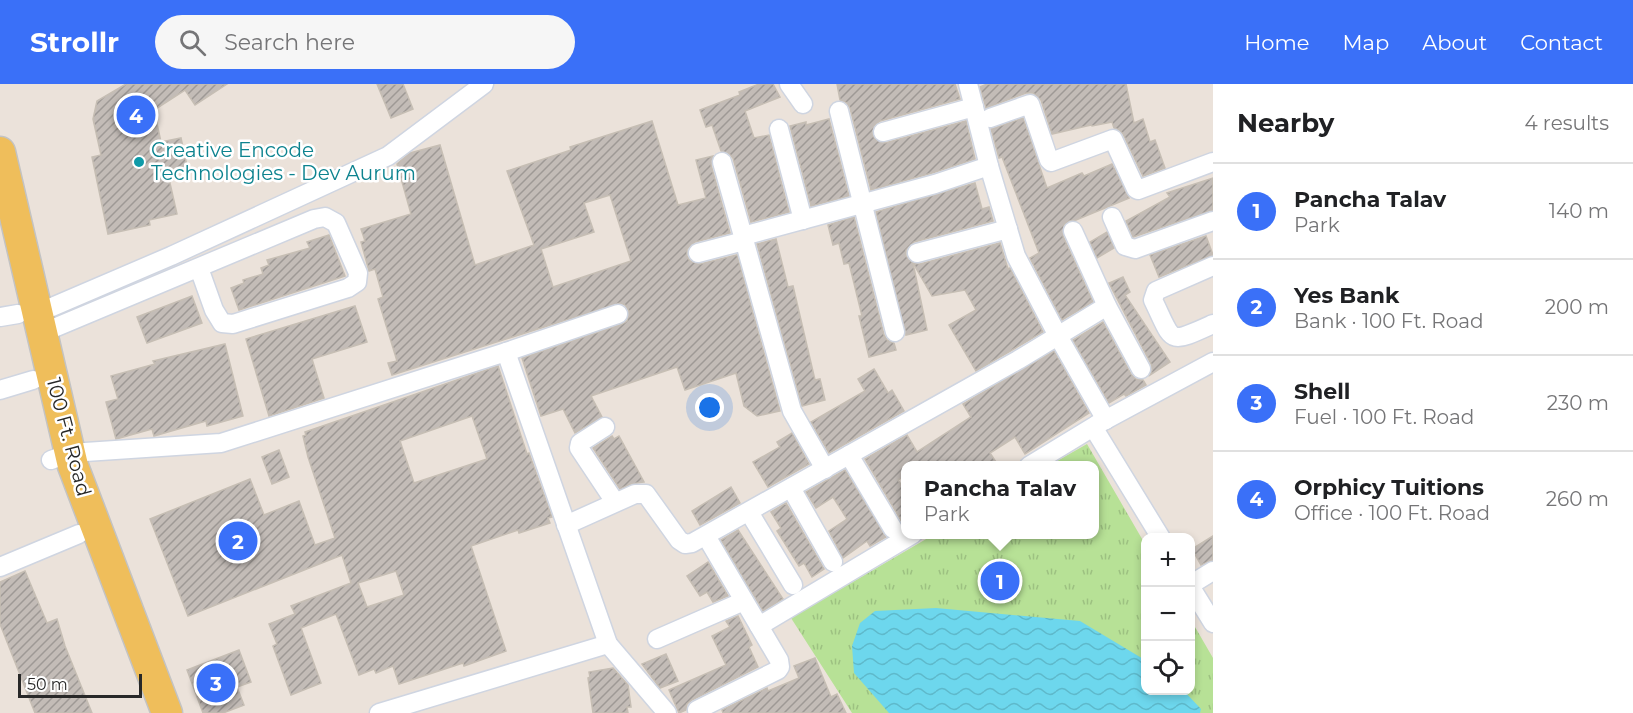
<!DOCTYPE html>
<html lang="en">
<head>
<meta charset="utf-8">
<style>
  body { margin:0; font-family:Montserrat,sans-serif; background:#f6f6f6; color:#202124 }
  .controls { position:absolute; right:18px; bottom:18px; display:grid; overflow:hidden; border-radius:12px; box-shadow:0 3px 9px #0003 }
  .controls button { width:54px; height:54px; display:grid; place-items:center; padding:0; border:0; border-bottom:2px solid #e0e0e0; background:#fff; color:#202124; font:30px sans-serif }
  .scale { position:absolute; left:18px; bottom:15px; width:124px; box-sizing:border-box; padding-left:6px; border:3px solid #282828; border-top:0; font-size:16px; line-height:21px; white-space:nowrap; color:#282828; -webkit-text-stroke:4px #fff; paint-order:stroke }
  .you { position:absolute; left:710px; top:324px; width:21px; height:21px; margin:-15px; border:4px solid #fff; border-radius:50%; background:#1a73e8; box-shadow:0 0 0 9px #1a73e833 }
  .badge { display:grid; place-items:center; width:39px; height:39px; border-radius:50%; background:#3a70f8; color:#fff; font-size:20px; font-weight:700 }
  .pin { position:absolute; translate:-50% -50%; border:3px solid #fff; box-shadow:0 2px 6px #0006 }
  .popup { position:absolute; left:901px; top:377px; width:198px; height:78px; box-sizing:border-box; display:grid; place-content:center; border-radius:12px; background:#fff; filter:drop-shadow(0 2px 4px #0005); font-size:20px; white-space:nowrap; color:#757577 }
  .popup b { font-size:22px; color:#202124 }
  .popup::after { content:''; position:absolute; left:50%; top:100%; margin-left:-12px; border:12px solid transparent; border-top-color:#fff }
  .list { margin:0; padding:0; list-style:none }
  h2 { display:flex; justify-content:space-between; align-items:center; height:78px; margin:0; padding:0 24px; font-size:26px }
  h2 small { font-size:20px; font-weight:400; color:#757577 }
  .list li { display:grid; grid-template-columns:39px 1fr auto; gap:18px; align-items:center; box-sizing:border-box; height:96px; padding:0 24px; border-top:2px solid #e0e0e0 }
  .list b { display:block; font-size:22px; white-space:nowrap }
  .list p { margin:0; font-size:20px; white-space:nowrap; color:#757577 }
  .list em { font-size:20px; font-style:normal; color:#757577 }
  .icon { flex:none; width:33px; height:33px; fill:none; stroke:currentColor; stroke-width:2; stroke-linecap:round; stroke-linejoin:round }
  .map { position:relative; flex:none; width:1213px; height:629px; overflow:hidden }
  header { display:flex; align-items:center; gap:36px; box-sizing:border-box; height:84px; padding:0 30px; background:#3a70f8; color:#fff }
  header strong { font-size:28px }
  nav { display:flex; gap:33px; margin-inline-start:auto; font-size:21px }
  .search { width:420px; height:54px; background:#f6f6f6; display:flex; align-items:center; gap:15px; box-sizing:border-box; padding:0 21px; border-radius:33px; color:#757577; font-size:22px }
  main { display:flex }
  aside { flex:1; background:#fff }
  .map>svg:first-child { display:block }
  .park { fill:url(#park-tufts) }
  .water { fill:url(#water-waves) }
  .building { fill:url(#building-hatch); stroke:#c6beb4; stroke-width:1.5; fill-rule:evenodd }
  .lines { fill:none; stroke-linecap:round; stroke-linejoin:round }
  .street-casing { stroke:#cfd5e1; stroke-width:21 }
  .primary-casing { stroke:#c3c3c3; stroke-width:33 }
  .street { stroke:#fff; stroke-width:18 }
  .primary { stroke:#efbe5b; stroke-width:30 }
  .culture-dot { fill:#0f9aa8; stroke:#fff; stroke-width:2 }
  .labels { text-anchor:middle; stroke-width:5; stroke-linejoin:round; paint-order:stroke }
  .culture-label { font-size:20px; fill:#0d838f; stroke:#fff; text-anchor:start }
  .street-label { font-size:20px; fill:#282828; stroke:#fff }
</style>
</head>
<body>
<header>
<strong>Strollr</strong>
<div class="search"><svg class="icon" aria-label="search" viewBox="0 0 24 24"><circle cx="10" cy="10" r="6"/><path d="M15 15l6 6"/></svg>Search here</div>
<nav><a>Home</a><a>Map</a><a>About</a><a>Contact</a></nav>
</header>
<main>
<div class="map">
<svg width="1213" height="629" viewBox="0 0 1213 629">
  <defs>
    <pattern id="park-tufts" width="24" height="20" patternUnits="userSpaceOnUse" patternTransform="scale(1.5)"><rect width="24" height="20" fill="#b7e196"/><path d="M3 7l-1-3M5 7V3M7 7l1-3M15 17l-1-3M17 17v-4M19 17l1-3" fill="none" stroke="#9dc181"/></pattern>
    <pattern id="water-waves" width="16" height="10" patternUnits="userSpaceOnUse" patternTransform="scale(1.5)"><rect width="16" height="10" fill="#6dd7ed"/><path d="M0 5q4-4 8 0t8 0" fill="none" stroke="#5eb9cb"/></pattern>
    <pattern id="building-hatch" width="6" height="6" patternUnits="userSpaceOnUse" patternTransform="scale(1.5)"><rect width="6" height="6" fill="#c3bcb7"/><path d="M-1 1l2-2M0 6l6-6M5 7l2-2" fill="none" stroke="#9e9995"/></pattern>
  </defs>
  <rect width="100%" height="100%" fill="#ebe2da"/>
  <!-- park -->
  <polygon class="park" points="1087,360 1145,460 1146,606 1190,606 1191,536 1213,574 1213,629 852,629 791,534 933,451 1094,450 1094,382 1050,381"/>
  <!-- water -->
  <polygon class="water" points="936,524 1080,537 1145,576 1146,606 1184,607 1201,625 1200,629 889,629 854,589 852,562 860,539 875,527"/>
  <!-- building -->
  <g class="building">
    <polygon points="126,0 227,0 195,21 185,6 154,26 161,58 181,54 187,82 167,86 177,130 149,136 150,141 108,150 92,73 101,71 93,35 97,17"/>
    <polygon points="377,0 403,0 413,25 391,34"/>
    <polygon points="759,0 773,0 780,13 745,27 754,54 769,51 789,128 751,138 733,74 729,70 721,67 712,41 706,43 700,26 740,11 739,8"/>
    <polygon points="837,0 955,0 960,15 880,37 875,41 872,50 876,56 885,59 966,37 975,75 932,89 871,106 850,24 847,19 840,16"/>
    <polygon points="987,0 1126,0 1134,39 1143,35 1150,58 1155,56 1165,84 1143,92 1123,50 1119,46 1114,44 1112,38 1092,42 1091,41 1052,50 1041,16 1033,9 1026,9 986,24 980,3"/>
    <polygon points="1023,34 1047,104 1082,89 1084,92 1112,80 1129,114 1076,136 1069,137 1064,141 1063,152 1093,218 1062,236 1030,174 1039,169 1002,73 999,74 991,45"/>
    <polygon points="829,35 849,112 811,122 790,42 806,38 806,41"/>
    <path d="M652,37L678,121L706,114L696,76L713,72L711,81L730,149L695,158L687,165V172L690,177L700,180L737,171L780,327L757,332L744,322L736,289L685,306L677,283L591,312L602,333L575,349L563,325L541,332L522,274L622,240L627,237L629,227L625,221L620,219L392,291L388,279L397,277L378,215L383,213L375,185L369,187L361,158L365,157L361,145L411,130L397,80L410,69L440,61L475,181L534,161L507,87L571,66L570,63ZM610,111L631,177L553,203L541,165L594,148L584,119Z"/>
    <polygon points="1213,94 1213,126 1133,153 1126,137 1170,113 1167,109"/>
    <polygon points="975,99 982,125 989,123 993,137 914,158 906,166 906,172 913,179 927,246 906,251 876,128"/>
    <polygon points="854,133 884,251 887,256 894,259 896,266 869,273 859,232 862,232 849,179 844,180 839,159 833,161 828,141"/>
    <polygon points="1107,148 1114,164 1097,174 1090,158"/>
    <polygon points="329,151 345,192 239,226 231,204 244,199 243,196 263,190 261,184 269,181 267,176 310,164 307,158"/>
    <polygon points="1206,152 1213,171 1159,193 1150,171"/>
    <polygon points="776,155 788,203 793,202 815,296 820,295 825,316 802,322 757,160"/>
    <polygon points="1000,159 1008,185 1010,184 1043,248 976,287 949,241 976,226 965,206 932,212 913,179 920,180"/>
    <polygon points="1123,193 1130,208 1125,211 1170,278 1150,291 1152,286 1151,280 1109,199"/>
    <polygon points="192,212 202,239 147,259 137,233"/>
    <polygon points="355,222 367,258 312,275 324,314 269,332 246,255"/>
    <polygon points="1103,238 1131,290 1136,295 1143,296 1146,301 1126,312 1124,310 1109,319 1073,256"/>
    <polygon points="225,260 243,332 207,342 206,337 154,352 152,345 116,355 106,318 118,315 111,292 155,280 153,277"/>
    <polygon points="1054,267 1089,329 1025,370 1015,353 990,369 998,381 906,381 906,391 898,396 906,408 906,438 903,440 865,375 907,351 917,368 971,333 963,320"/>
    <path d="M498,282L527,370L529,369L552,433L548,434L550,439L519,449L518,446L471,462L506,567L464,582L463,579L399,600L393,582L376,589L374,585L359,591L336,530L301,544L321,599L291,611L273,562L277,560L269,540L295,530L291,522L351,499L342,471L188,532L150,435L250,395L264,431L299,417L315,461L335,454L308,373L303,352L306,351L305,348ZM472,332L487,375L414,399L400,357ZM396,487L404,511L367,523L358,499Z"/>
    <polygon points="874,285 888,309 892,306 904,327 829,369 811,338 865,307 858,295"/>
    <polygon points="792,349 809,380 768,403 753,378 780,363 777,358"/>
    <polygon points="612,352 614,355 619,352 644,398 631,400 620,405 593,364"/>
    <polygon points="279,366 289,393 272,400 262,373"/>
    <polygon points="845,386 886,453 870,462 867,457 843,474 829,447 847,435 833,413 816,424 806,408"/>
    <polygon points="731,403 740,419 700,441 692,427"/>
    <polygon points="786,419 824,485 812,493 804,479 799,482 777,447 781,444 771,428"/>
    <polygon points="738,446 783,515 763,527 721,456"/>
    <polygon points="1213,452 1213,476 1201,481 1192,465"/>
    <polygon points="708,478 728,512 713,518 707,508 700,512 687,492"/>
    <polygon points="25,487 47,539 57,535 65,562 92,629 35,629 0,540 0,498"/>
    <polygon points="738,532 752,561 749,563 758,583 692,616 687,620 686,626 679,629 669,606 726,581 712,552 730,543 726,537"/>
    <polygon points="239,566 251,598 237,603 244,621 223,629 203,629 187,586"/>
    <polygon points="666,570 678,597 660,604 642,580"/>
    <polygon points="815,574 831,613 837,610 846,629 723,629 722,626 767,604 768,607 799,594 794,582"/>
    <polygon points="613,584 628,601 631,623 627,623 628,629 593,629 588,594 590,593 589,588"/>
  </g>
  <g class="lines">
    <!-- street casing -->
    <g class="street-casing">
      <g id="street">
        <polyline points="789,0 803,20"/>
        <polyline points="968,0 989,82"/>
        <polyline points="839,27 895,248"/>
        <polyline points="990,34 1030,20 1049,76 1051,78 1113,55 1136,105 1138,106 1213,78"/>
        <polyline points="779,45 803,136"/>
        <polyline points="883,48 974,23"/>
        <polyline points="722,78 743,152"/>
        <polyline points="1112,133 1125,162 1135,165 1213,137"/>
        <polyline points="1073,147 1107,222 1141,285"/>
        <polyline points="698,169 744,157"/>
        <polyline points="917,169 1008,145"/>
        <path d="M1213,182L1156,207L1153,216C1174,259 1167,261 1213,240"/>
        <polyline points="38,229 171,172 388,72 484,0"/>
        <polyline points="0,233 18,230"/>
        <polyline points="42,249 314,135 325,133 336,139 358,189 357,198 348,204 233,240 222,239 214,226 199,184"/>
        <polyline points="506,268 618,230"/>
        <polyline points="0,306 33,296"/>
        <polyline points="1096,341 1213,278"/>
        <polyline points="605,343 580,359 579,364 615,418"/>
        <polyline points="849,371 893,445"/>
        <polyline points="51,376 70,369 221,359 506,268 608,560 379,629"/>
        <polyline points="1029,382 1093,343 1161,454"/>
        <polyline points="825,385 792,327 743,152 935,100 989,82 1016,172 1058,252 1106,336"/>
        <polyline points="791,404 833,478"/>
        <polyline points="749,428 793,501"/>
        <polyline points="566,441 635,410 646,410 679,456 685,460 692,459 1018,276 1107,222"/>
        <polyline points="0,483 79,450"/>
        <polyline points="1190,501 1213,487"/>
        <polyline points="1190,502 1213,539"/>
        <polyline points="759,542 913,450"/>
        <polyline points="657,555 744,517"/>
        <polyline points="608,560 667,629"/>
        <polyline points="697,626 778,586 780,583 779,576 706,452"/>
      </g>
    </g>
    <!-- primary casing -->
    <g class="primary-casing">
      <polyline id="primary" points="0,68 73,382 167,629"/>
    </g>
    <!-- street -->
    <use href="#street" class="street"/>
    <!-- primary -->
    <use href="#primary" class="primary"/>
  </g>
  <!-- markers -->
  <circle class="culture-dot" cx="139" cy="78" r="6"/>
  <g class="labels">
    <!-- culture labels -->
    <g class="culture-label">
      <text x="151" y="73">Creative Encode<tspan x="151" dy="23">Technologies - Dev Aurum</tspan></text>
    </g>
    <!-- street labels -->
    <g class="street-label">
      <text transform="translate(69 353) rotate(75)" y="7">100 Ft. Road</text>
    </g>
  </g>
</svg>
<div class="controls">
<button>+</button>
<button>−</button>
<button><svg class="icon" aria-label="locate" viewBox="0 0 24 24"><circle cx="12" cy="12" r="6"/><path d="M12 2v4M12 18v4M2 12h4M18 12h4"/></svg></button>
</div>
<div class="scale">50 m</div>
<div class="you"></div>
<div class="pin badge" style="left:1000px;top:497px">1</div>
<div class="popup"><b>Pancha Talav</b>Park</div>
<div class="pin badge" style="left:238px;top:457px">2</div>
<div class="pin badge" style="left:216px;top:599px">3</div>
<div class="pin badge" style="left:136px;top:31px">4</div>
</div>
<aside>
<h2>Nearby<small>4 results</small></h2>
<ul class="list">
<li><span class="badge">1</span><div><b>Pancha Talav</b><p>Park</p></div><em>140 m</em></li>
<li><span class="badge">2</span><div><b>Yes Bank</b><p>Bank · 100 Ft. Road</p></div><em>200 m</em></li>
<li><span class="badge">3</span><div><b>Shell</b><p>Fuel · 100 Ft. Road</p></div><em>230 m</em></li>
<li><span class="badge">4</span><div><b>Orphicy Tuitions</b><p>Office · 100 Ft. Road</p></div><em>260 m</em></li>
</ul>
</aside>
</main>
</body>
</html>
